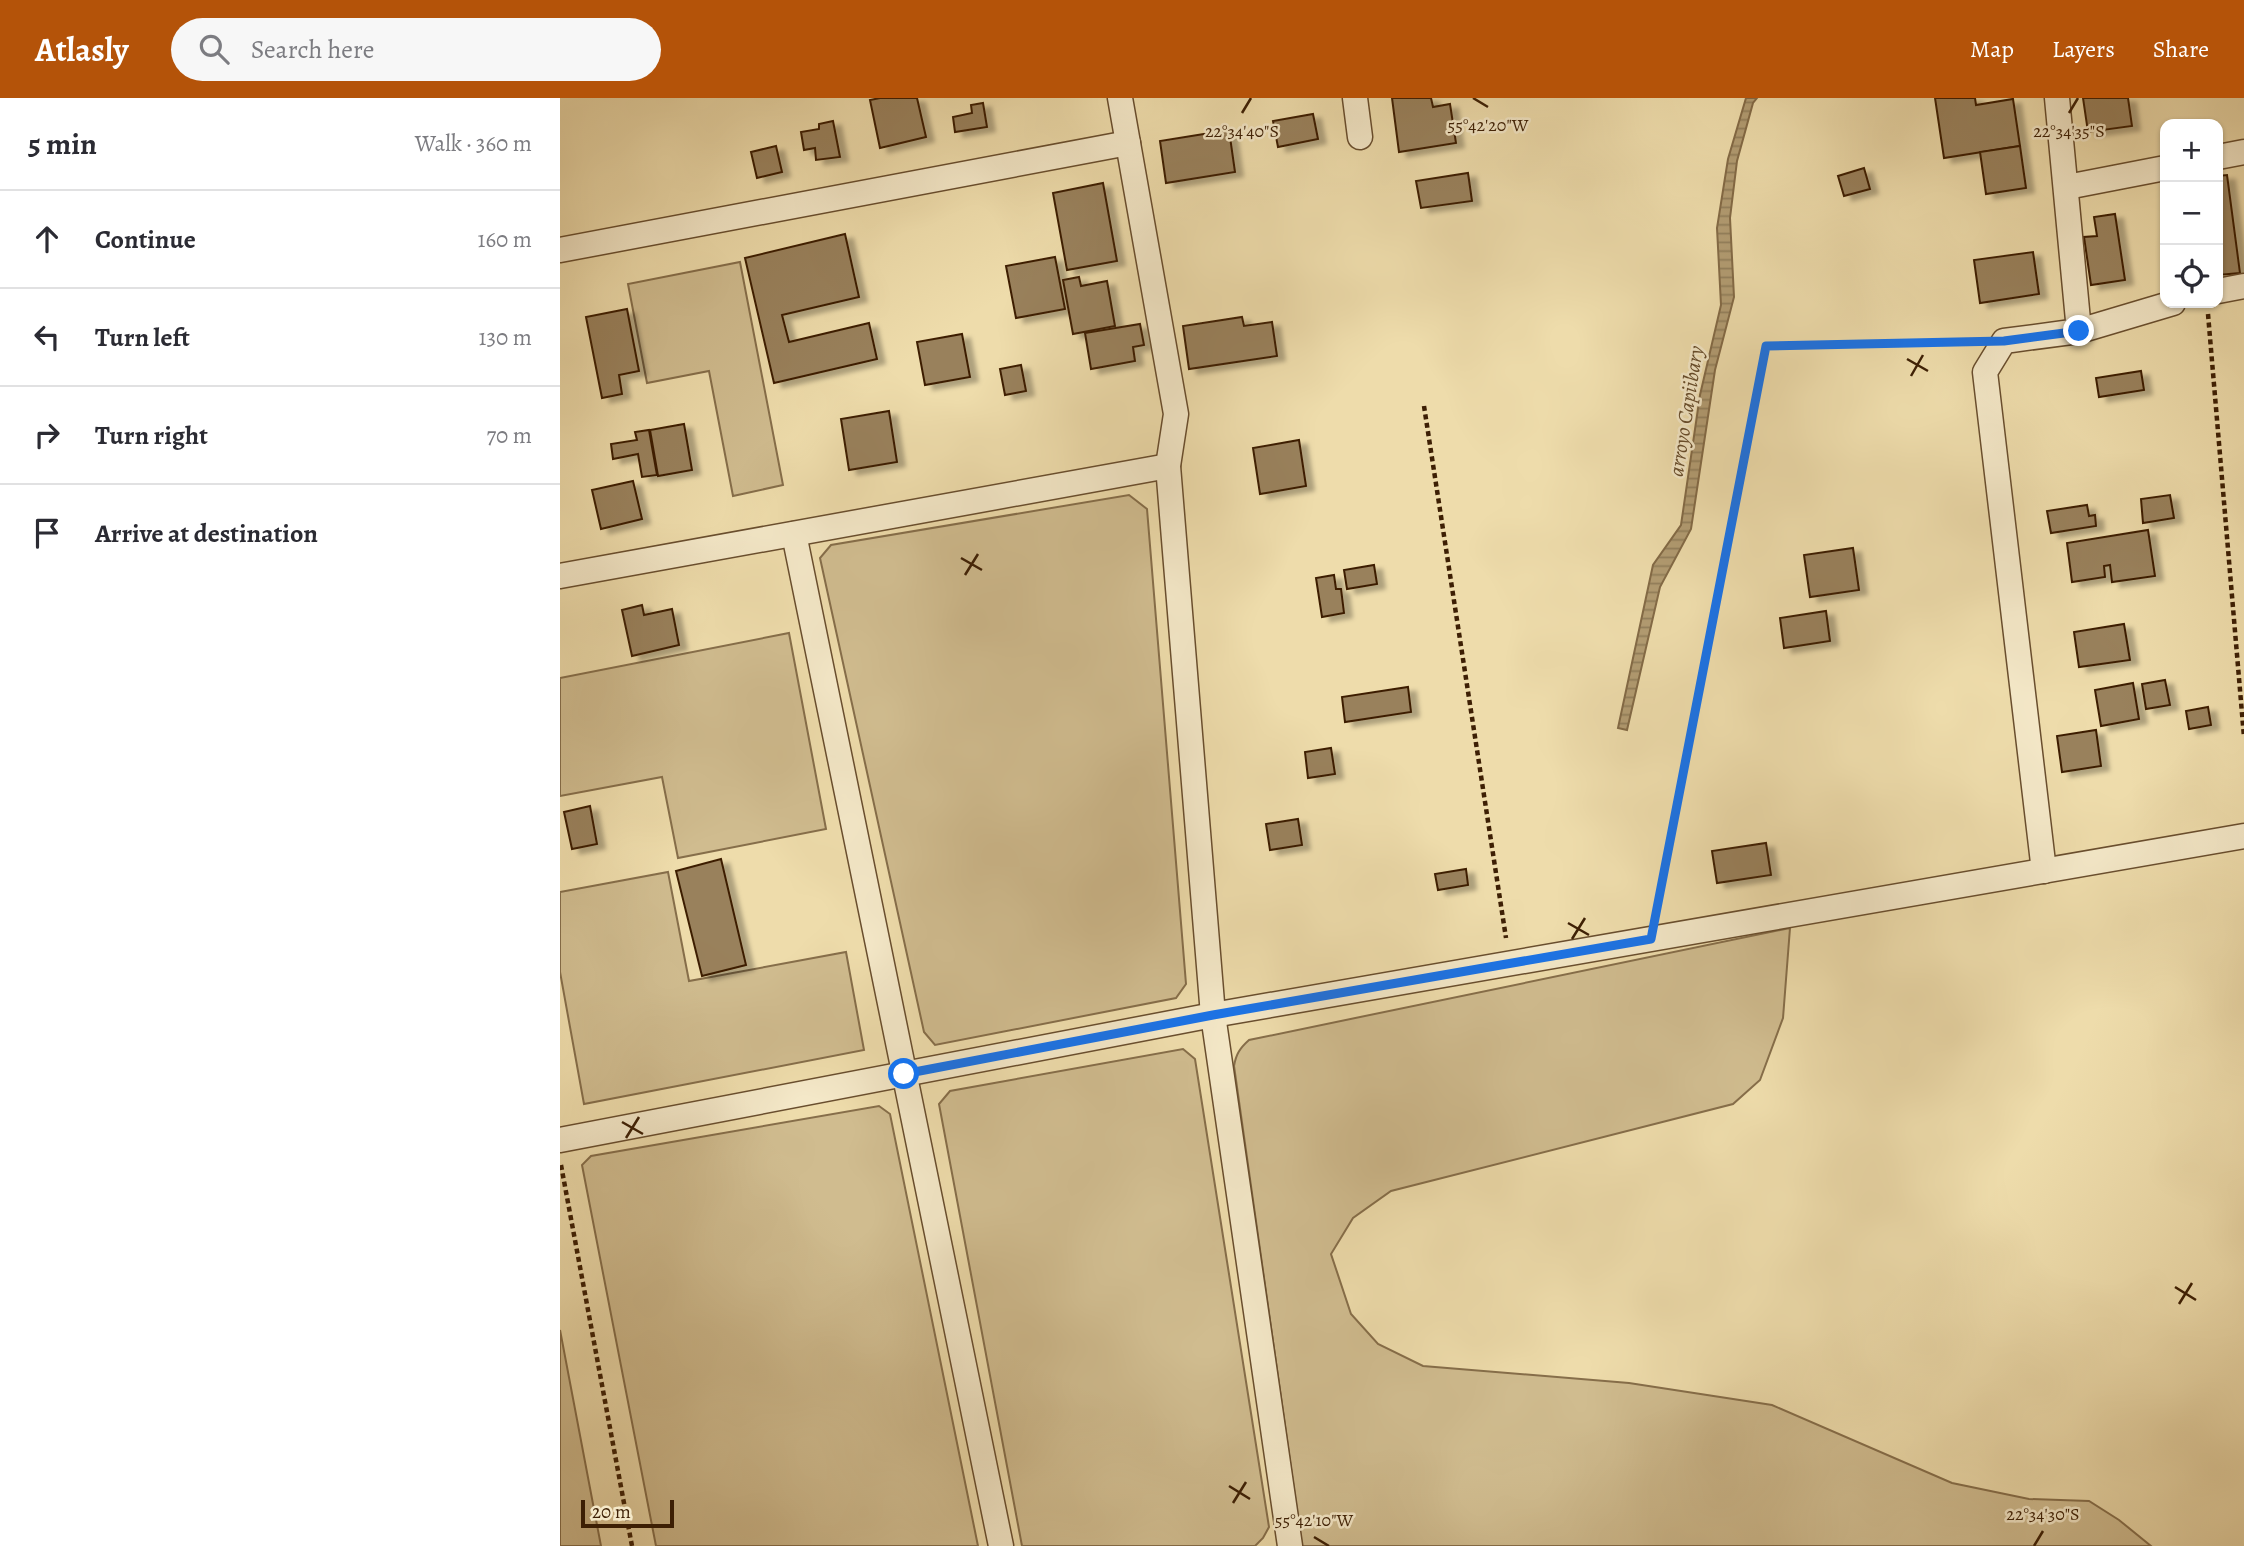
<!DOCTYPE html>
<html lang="en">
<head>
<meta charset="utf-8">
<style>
  body { margin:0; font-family:Alegreya,serif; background:#f7f7f7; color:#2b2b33 }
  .controls { position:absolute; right:21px; top:21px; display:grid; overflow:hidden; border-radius:14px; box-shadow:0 2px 5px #0004 }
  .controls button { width:63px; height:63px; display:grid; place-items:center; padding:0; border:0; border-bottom:2px solid #e1e1e2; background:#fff; color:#2b2b33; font:35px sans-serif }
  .scale { position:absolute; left:21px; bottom:18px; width:93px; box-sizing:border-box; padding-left:7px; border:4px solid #3d1f04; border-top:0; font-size:19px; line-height:24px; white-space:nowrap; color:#3d1f04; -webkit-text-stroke:5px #f4e8c8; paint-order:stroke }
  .stop { position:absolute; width:21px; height:21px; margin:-16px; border:5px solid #1a73e8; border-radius:50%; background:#fff }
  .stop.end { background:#1a73e8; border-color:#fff; box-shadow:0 2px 7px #0008 }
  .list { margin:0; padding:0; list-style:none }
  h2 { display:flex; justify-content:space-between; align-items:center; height:91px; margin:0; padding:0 28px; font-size:30px }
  h2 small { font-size:23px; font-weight:400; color:#7c7c81 }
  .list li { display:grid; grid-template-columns:46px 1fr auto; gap:21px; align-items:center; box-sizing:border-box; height:98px; padding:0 28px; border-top:2px solid #e1e1e2 }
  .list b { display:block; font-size:26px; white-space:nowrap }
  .list em { font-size:23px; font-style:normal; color:#7c7c81 }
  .icon { flex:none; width:38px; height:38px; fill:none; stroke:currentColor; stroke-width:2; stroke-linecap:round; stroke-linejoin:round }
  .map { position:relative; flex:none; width:1684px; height:1448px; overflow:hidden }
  header { display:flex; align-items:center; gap:42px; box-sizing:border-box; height:98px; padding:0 35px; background:#b45309; color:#fff }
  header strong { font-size:33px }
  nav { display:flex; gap:38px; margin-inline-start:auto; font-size:24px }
  .search { width:490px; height:63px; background:#f7f7f7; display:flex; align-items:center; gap:18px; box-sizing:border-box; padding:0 24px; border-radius:38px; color:#7c7c81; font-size:26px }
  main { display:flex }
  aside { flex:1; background:#fff }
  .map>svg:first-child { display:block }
  .green { fill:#d0bc8f; stroke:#866e4a; stroke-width:2 }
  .water { fill:url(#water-rules); stroke:#836a46; stroke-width:2 }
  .building { fill:#99815b; stroke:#3d1f04; stroke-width:2; filter:url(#shadow) }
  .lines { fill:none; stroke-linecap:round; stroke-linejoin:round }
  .street-casing { stroke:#694e2e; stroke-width:27 }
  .path { stroke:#3d1f04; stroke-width:4.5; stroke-dasharray:5 3.5; stroke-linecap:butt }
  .street { stroke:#f4e8c8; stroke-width:24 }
  .route { stroke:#1a73e8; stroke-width:9 }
  .ticks { fill:none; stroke:#3d1f04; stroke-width:2.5 }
  .labels { text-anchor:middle; stroke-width:5; stroke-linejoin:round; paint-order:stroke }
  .water-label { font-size:21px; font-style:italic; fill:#664b2a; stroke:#f4e8c8 }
  .ticks-label { font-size:18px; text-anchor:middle; fill:#3d1f04; stroke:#f4e8c8; stroke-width:5; stroke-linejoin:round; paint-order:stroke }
</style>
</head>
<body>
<header>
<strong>Atlasly</strong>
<div class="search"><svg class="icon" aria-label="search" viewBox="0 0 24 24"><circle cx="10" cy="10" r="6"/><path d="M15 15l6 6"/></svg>Search here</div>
<nav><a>Map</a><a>Layers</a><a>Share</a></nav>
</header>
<main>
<aside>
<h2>5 min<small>Walk · 360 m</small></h2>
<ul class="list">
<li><svg class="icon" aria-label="ahead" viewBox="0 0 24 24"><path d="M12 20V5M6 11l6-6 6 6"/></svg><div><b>Continue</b></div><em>160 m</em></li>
<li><svg class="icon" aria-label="left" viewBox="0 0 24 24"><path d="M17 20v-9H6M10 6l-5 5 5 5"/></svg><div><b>Turn left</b></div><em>130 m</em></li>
<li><svg class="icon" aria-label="right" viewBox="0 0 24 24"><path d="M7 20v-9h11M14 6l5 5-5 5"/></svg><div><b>Turn right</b></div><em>70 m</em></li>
<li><svg class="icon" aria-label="arrive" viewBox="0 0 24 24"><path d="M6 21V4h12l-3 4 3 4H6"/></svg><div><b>Arrive at destination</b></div></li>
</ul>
</aside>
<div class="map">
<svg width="1684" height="1448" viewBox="0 0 1684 1448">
  <defs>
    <pattern id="water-rules" width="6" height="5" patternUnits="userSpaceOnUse" patternTransform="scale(1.75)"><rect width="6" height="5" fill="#b29c72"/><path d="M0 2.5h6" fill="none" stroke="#927f5b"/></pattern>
    <filter id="shadow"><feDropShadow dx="8" dy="4.5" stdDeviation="2" flood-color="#0004"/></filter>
  </defs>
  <rect width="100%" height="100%" fill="#eedcab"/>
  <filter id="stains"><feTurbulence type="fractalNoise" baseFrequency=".00286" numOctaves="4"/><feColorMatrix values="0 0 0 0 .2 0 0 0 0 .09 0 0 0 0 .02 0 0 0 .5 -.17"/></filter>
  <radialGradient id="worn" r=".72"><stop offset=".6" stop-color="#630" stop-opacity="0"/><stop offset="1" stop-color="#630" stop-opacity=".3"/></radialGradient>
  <!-- green -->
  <g class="green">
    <polygon points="180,164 223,387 173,398 149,273 87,285 68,186"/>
    <polygon points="569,397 587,411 626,886 616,900 375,947 364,934 260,460 271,447"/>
    <polygon points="229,535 266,731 118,760 102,679 0,698 0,580"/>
    <polygon points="108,774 129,883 286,854 304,952 24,1006 0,874 0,794"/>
    <path d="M1230,830L1223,920L1200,982L1173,1006L831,1093L793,1120L771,1156L791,1216L818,1246L863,1268L1069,1285L1212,1307L1392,1385L1469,1401L1529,1403L1559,1422L1591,1448H742L674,968C676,956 680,950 689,942Z"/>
    <polygon points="623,951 635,961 709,1429 703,1440 695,1448 462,1448 379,1006 390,993"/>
    <polygon points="319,1008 330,1016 418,1448 96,1448 22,1067 31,1058"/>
    <polygon points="0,1232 41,1448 0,1448"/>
  </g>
  <!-- water -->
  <polygon class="water" points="1186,0 1197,0 1193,5 1177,63 1170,120 1174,199 1155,272 1131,431 1100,489 1067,632 1058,630 1093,467 1121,427 1140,297 1161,207 1157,130 1168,61"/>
  <!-- building -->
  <g class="building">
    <polygon points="320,0 357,0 366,39 320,50 310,2"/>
    <polygon points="832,0 871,0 873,9 890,6 896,45 839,54"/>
    <polygon points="1375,0 1415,0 1416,7 1453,1 1460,48 1384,60"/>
    <polygon points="1523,0 1568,0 1572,28 1528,34"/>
    <polygon points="423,5 427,29 395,34 393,19 412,15 411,7"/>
    <polygon points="753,16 758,41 718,49 713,23"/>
    <polygon points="273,23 280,59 256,62 255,50 244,52 241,34 259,31 259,26"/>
    <polygon points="669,32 675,74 606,85 600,43"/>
    <polygon points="216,48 222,74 197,80 191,54"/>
    <polygon points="1460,48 1466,90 1426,96 1420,54"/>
    <polygon points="1304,70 1310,91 1284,98 1278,78"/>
    <polygon points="908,75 912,103 861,110 856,83"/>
    <polygon points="1667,77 1680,175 1658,177 1658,78"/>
    <polygon points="543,85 557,163 507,172 493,95"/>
    <polygon points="1555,116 1565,182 1531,187 1524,139 1537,138 1534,119"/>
    <polygon points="285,136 299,199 222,217 229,244 309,225 317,261 214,285 185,160"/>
    <polygon points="1473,154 1479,196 1420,205 1414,162"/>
    <polygon points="495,159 505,211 456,220 446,168"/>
    <polygon points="519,179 521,188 547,183 555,228 513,236 503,182"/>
    <polygon points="67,211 79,273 59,277 62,296 42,300 26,219"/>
    <polygon points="682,219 684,228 712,224 717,258 629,271 623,228"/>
    <polygon points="580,226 584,247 573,249 575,263 531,271 525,235"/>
    <polygon points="402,236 410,279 365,287 357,244"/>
    <polygon points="461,267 466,293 445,297 440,271"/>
    <polygon points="1581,273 1584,292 1539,299 1536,280"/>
    <polygon points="329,313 337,364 289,372 281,321"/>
    <polygon points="124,326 132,372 98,378 90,332"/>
    <polygon points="89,332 97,377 82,379 78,356 53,361 51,346 77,342 75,334"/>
    <polygon points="739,342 746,388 700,396 693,350"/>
    <polygon points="73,383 82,421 41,431 32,392"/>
    <polygon points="1610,397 1614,420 1583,425 1581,401"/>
    <polygon points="1527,407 1529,418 1535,417 1536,428 1491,435 1487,413"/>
    <polygon points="1588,432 1595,478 1552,484 1550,467 1544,468 1545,479 1512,484 1507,445"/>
    <polygon points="1293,450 1299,492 1250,499 1244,457"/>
    <polygon points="814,467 817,486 787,491 784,472"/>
    <polygon points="774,477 776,491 781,491 784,515 762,519 756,480"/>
    <polygon points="82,507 84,517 112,511 119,547 72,558 62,512"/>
    <polygon points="1266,513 1270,543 1224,550 1220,520"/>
    <polygon points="1564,526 1570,562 1519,569 1514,534"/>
    <polygon points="1605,582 1610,607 1586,611 1582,586"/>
    <polygon points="1573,585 1579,621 1541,628 1535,592"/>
    <polygon points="848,589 851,614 785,624 782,599"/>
    <polygon points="1648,609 1651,627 1629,631 1626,613"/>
    <polygon points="1536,632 1541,668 1502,674 1497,638"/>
    <polygon points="771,650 775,676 748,680 745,654"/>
    <polygon points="30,708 37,746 12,751 4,714"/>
    <polygon points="738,721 742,747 710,752 706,726"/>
    <polygon points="1206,745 1211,777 1157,785 1152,753"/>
    <polygon points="161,761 186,867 142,878 116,773"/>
    <polygon points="906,771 908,787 878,792 875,776"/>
  </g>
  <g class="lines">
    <!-- street casing -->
    <g class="street-casing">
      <g id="street">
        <polyline points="560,0 616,316 608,368 653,917 730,1448"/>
        <polyline points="795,0 800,39"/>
        <polyline points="1497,0 1519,233"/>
        <polyline points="1658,59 1684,54"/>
        <polyline points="1507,89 1605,70"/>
        <polyline points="0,152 568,45"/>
        <polyline points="1658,193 1684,188"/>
        <polyline points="234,436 441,1448"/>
        <polyline points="0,478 608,368"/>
        <polyline points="1484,773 1425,274 1444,243 1519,233 1613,205"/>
        <polyline points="0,1042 653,917 1684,738"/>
      </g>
    </g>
    <!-- path -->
    <g class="path">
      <polyline points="1648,216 1684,639"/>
      <polyline points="864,308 946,840"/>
      <polyline points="1096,813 1206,248 1413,244"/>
      <polyline points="1,1067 72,1448"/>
    </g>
    <!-- street -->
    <use href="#street" class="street"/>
  </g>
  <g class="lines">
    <!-- route -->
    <polyline class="route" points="344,976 653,917 1091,841 1206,248 1444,243 1519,233"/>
  </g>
  <!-- ticks -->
  <path class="ticks" d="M913,0L928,9M682,15L691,0M1509,15L1518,0M1347,261L1368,273M1351,278L1363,257M401,460L422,472M405,477L418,456M1008,825L1029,837M1012,841L1025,820M62,1024L83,1036M66,1040L79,1019M1615,1189L1636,1202M1619,1206L1632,1185M669,1388L690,1401M673,1405L686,1384M754,1439L769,1448M1474,1448L1483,1433"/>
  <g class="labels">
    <!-- water labels -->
    <g class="water-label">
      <text transform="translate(1126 313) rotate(-81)" y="7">arroyo Capiibary</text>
    </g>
  </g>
  <g class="ticks-label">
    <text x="928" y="33">55°42'20"W</text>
    <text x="682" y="39">22°34'40"S</text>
    <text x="1509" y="39">22°34'35"S</text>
    <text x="1483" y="1422">22°34'30"S</text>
    <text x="754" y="1428">55°42'10"W</text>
  </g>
  <rect width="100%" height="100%" filter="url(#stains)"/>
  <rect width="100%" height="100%" fill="url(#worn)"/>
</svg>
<div class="controls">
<button>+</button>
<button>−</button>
<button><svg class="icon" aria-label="locate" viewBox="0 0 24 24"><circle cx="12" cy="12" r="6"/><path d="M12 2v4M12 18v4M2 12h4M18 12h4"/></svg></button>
</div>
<div class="scale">20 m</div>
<div class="stop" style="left:344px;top:976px"></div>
<div class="stop end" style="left:1519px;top:233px"></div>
</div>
</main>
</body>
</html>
